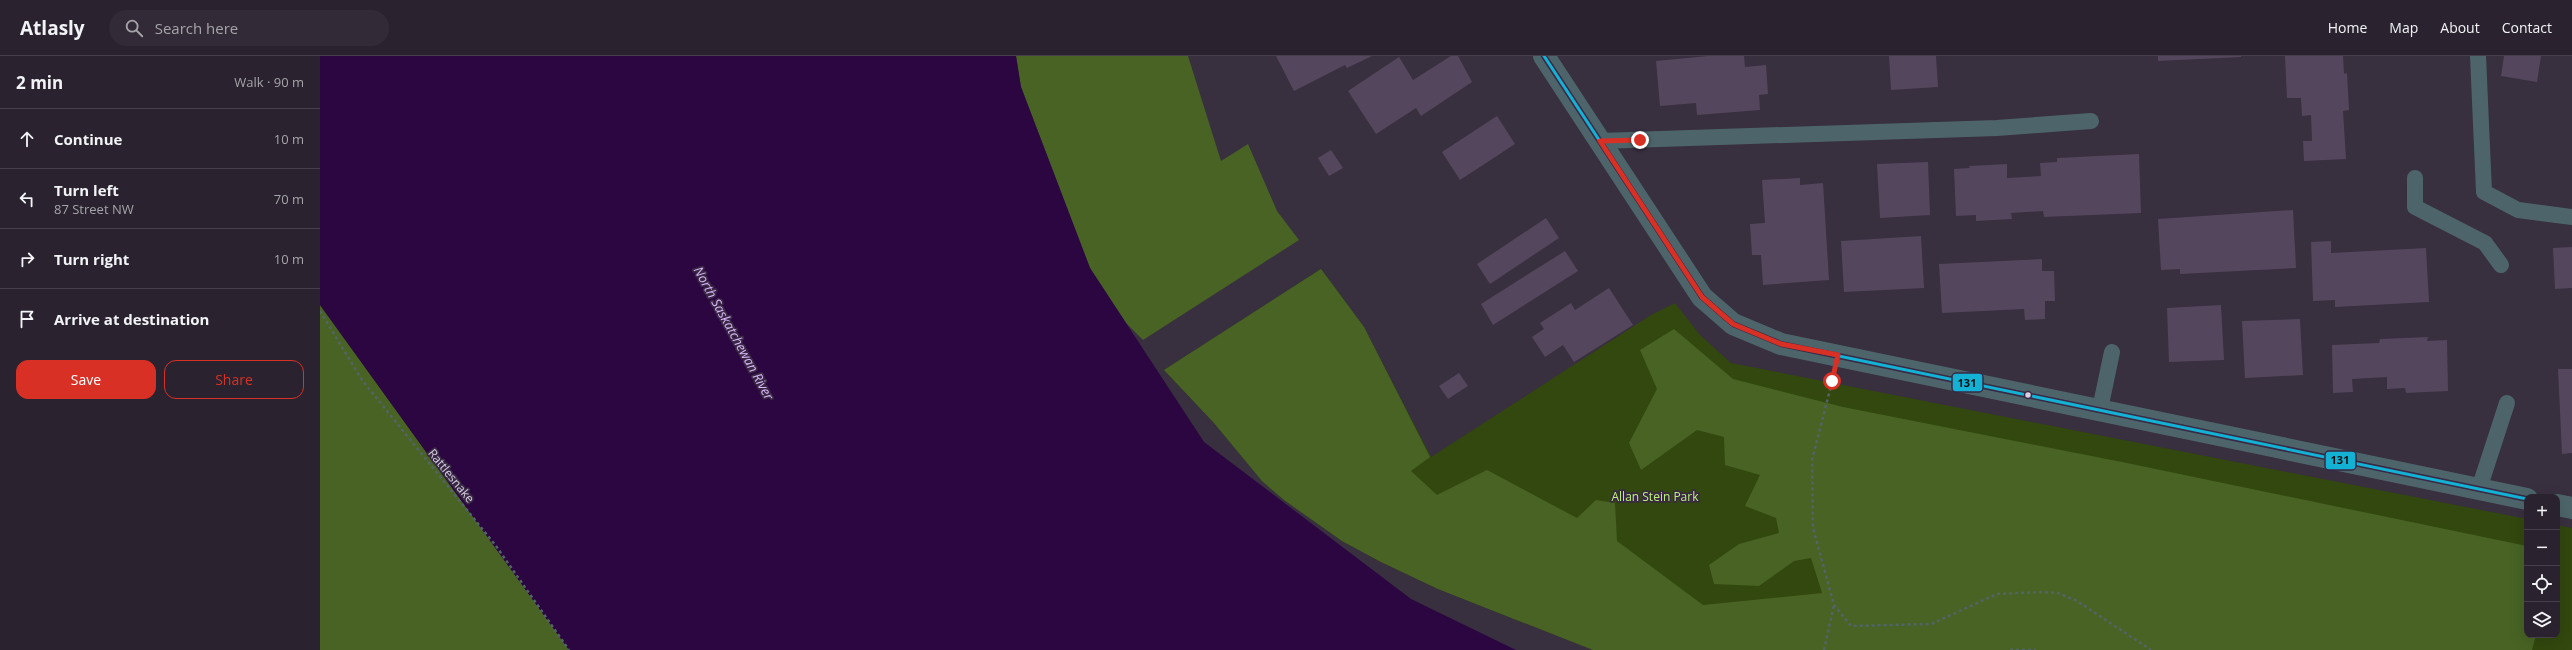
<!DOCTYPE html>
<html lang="en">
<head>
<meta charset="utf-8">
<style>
  body { margin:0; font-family:"Open Sans",sans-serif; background:#322b37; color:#f1f3f6 }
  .controls { position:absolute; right:12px; bottom:12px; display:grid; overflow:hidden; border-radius:8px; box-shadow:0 4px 16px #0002 }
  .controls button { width:36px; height:36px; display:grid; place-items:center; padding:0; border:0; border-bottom:1px solid #46404b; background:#2a232f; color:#f1f3f6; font:20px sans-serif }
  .stop { position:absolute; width:12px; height:12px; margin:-9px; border:3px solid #d93025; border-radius:50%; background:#fff }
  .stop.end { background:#d93025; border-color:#fff; box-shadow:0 1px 4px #0008 }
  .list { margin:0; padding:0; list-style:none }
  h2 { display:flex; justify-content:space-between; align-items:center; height:52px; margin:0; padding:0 16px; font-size:17px }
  h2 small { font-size:13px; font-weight:400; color:#a5a4aa }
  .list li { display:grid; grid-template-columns:26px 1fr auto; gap:12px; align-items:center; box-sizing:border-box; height:60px; padding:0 16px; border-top:1px solid #46404b }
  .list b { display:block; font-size:15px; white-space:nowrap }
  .list p { margin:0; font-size:13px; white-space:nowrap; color:#a5a4aa }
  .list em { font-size:13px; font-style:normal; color:#a5a4aa }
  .actions { display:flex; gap:8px; padding:12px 16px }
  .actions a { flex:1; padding:9px 0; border:1px solid #d93025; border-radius:12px; text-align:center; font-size:14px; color:#d93025 }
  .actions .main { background:#d93025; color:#fff }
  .icon { flex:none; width:22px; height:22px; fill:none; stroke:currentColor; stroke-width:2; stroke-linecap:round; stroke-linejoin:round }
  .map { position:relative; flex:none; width:2252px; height:594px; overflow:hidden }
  header { display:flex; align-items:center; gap:24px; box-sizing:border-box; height:56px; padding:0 20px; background:#2a232f; border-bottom:1px solid #46404b }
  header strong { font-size:19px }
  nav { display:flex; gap:22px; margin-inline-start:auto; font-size:14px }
  .search { width:280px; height:36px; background:#322b37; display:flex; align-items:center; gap:10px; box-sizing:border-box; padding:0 14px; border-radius:22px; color:#a5a4aa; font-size:15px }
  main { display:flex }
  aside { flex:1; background:#2a232f }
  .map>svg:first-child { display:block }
  .green { fill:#32480e }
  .forest { fill:#486324 }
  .water { fill:#2b0640 }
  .building { fill:#54475d }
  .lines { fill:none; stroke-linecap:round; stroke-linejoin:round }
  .path { stroke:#536467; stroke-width:2.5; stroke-dasharray:3 3; stroke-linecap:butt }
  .service { stroke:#4d656a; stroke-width:16 }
  .tertiary { stroke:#4d656a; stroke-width:22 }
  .bus-1-casing { stroke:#392945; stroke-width:6 }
  .bus-1 { stroke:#13b2d5; stroke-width:3 }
  .route { stroke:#d93025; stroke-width:5 }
  .bus-dot { fill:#d7cee0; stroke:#392945; stroke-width:1.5 }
  .labels { text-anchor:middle; stroke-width:3.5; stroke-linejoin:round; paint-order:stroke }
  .street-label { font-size:12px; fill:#d7cee0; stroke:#392945 }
  .park-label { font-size:12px; fill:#baf275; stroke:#392945 }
  .water-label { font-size:13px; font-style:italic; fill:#dbb6f9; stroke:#392945 }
  .line-badge { stroke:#392945; stroke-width:1.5 }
  .pale-badge-label { font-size:11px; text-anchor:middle; font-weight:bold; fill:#111 }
</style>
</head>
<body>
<header>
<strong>Atlasly</strong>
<div class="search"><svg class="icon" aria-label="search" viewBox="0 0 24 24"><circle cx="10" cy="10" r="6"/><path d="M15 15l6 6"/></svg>Search here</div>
<nav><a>Home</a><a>Map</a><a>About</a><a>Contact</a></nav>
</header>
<main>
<aside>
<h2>2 min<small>Walk · 90 m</small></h2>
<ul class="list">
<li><svg class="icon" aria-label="ahead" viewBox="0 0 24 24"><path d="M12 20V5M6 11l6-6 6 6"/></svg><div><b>Continue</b></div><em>10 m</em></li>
<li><svg class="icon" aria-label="left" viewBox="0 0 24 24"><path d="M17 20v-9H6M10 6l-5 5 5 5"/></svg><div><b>Turn left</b><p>87 Street NW</p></div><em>70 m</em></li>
<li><svg class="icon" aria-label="right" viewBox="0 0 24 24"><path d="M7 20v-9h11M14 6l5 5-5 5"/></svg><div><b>Turn right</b></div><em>10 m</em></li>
<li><svg class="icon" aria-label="arrive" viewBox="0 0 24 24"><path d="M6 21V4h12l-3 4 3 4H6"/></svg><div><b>Arrive at destination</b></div></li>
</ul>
<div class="actions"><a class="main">Save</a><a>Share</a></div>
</aside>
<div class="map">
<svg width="2252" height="594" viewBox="0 0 2252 594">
  <rect width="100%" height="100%" fill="#382f3f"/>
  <!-- green -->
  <polygon class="green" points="1001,213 1044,271 1111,401 1331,259 1355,247 1380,279 1411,307 2207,463 2207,579 2237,579 2237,469 2252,472 2252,594 1273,594 1118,533 1061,506 1022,485 964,444 942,425 894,367 844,314"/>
  <!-- forest -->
  <g class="forest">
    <polygon points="696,0 868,0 901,105 928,88 957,155 979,184 823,284 806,267 770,212 701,31"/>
    <polygon points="1001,213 1044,271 1110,401 1091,415 1117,439 1167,414 1257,462 1276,444 1295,447 1297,485 1383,549 1502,537 1491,502 1474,505 1439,530 1394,528 1389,509 1419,488 1459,477 1456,462 1425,450 1440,419 1405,409 1404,381 1377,374 1321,414 1309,387 1337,333 1320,294 1354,273 1413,323 1523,351 1802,406 2207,490 2207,579 2216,579 2212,594 1273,594 1118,533 1061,506 1022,485 964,444 942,425 894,367 844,314"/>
    <polygon points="0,249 249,594 0,594"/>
  </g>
  <!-- water -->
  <polygon class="water" points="0,0 696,0 701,31 770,212 884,386 1091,543 1196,594 249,594 0,249"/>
  <!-- building -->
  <g class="building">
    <polygon points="956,0 1052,0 1027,12 1025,9 974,35"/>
    <polygon points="1131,0 1138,0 1152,26 1101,60 1096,52 1056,78 1028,35 1079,1 1093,24"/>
    <polygon points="1388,0 1424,0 1425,11 1446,9 1448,38 1439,39 1440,54 1377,59 1376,47 1340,50 1336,5"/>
    <polygon points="1569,0 1616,0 1618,31 1571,34"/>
    <polygon points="1838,0 1921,0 1921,1 1838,5"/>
    <polygon points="1965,0 2023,0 2024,18 2027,17 2029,54 2023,55 2026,103 1984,105 1983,85 1992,85 1991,59 1982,60 1981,42 1967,42"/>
    <polygon points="2184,0 2221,0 2217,26 2181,20"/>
    <polygon points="1177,60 1195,88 1140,124 1122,96"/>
    <polygon points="1011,94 1023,112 1009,120 998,102"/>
    <polygon points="1819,98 1821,157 1724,161 1723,155 1691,157 1692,163 1656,165 1656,159 1636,160 1634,113 1650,112 1649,110 1687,108 1687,122 1721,120 1720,107 1737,106 1737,102"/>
    <polygon points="1608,106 1610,159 1560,162 1557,108"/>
    <polygon points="1480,122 1480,129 1503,127 1509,224 1443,229 1441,199 1432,199 1430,168 1445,167 1442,124"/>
    <polygon points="1973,154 1976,212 1860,218 1860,213 1841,214 1838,163"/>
    <polygon points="1226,162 1239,182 1170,228 1157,208"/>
    <polygon points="1601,180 1604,232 1524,236 1521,185"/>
    <polygon points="2011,185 2011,197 2106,192 2109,246 2015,251 2015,244 1993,245 1991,186"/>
    <polygon points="2252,191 2252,232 2235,233 2233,192"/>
    <polygon points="1245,195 1258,215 1173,269 1161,248"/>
    <polygon points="1722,203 1722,215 1734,215 1735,245 1725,245 1725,263 1705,264 1704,253 1622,257 1619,208"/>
    <polygon points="1289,232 1313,269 1254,306 1243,289 1225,301 1212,281 1224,273 1220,267 1251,247 1255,254"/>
    <polygon points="1901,249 1904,304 1849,306 1847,252"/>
    <polygon points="1980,263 1983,319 1925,322 1922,265"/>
    <polygon points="2108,281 2107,285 2127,284 2128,335 2086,337 2085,332 2067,333 2067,321 2032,323 2033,336 2013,337 2012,289 2059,287 2060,283"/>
    <polygon points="2238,313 2252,313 2252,397 2242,398"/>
    <polygon points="1139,317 1148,330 1128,343 1119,330"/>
  </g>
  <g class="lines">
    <!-- path -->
    <g class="path">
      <polyline points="0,255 42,324 176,490 249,594"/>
      <polyline points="1512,326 1492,404 1493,472 1514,549 1531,570 1611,568 1677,538 1722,536 1738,537 1757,545 1831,594"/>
      <polyline points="1504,594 1514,549"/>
      <polyline points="1690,594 1716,594"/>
    </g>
    <!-- service -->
    <g class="service">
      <polyline points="2158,0 2164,136 2198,154 2252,161"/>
      <polyline points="1280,85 1677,72 1771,65"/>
      <polyline points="2095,122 2095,151 2165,187 2181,209"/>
      <polyline points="1780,353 1792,296"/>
      <polyline points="2159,433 2187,347"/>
    </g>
    <!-- tertiary -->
    <g class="tertiary">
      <polyline points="1224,0 1382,241 1413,268 1461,288 2207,443"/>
      <polyline points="2237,449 2252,452"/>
    </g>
    <!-- bus-1 casing -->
    <g class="bus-1-casing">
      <polyline id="bus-1" points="1224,0 1382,241 1413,268 1461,288 2207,443"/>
    </g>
    <!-- bus-1 -->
    <use href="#bus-1" class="bus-1"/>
  </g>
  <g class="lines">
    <!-- route -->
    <polyline class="route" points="1320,84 1280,85 1382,241 1413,268 1461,288 1518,299 1512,325"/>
  </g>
  <!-- markers -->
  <circle class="bus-dot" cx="1708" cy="339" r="3.5"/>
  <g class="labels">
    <!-- street labels -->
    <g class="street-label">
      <text transform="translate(131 420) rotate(51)" y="4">Rattlesnake</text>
    </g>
    <!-- park labels -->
    <g class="park-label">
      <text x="1335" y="445">Allan Stein Park</text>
    </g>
    <!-- water labels -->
    <g class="water-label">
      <text transform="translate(414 277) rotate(61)" y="5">North Saskatchewan River</text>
    </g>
  </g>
  <g class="line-badge">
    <rect x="1632" y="317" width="31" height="19" rx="4" fill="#13b2d5"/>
    <rect x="2005" y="395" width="31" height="19" rx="4" fill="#13b2d5"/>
  </g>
  <g class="pale-badge-label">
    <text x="1647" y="331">131</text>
    <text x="2020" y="408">131</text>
  </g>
</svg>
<div class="controls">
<button>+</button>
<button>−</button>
<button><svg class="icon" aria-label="locate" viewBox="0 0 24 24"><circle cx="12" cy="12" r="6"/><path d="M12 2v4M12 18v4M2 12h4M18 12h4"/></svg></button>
<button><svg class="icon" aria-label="layers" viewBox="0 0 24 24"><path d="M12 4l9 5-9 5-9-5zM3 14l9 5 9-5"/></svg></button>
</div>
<div class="stop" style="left:1512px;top:325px"></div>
<div class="stop end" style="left:1320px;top:84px"></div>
</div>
</main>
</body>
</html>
